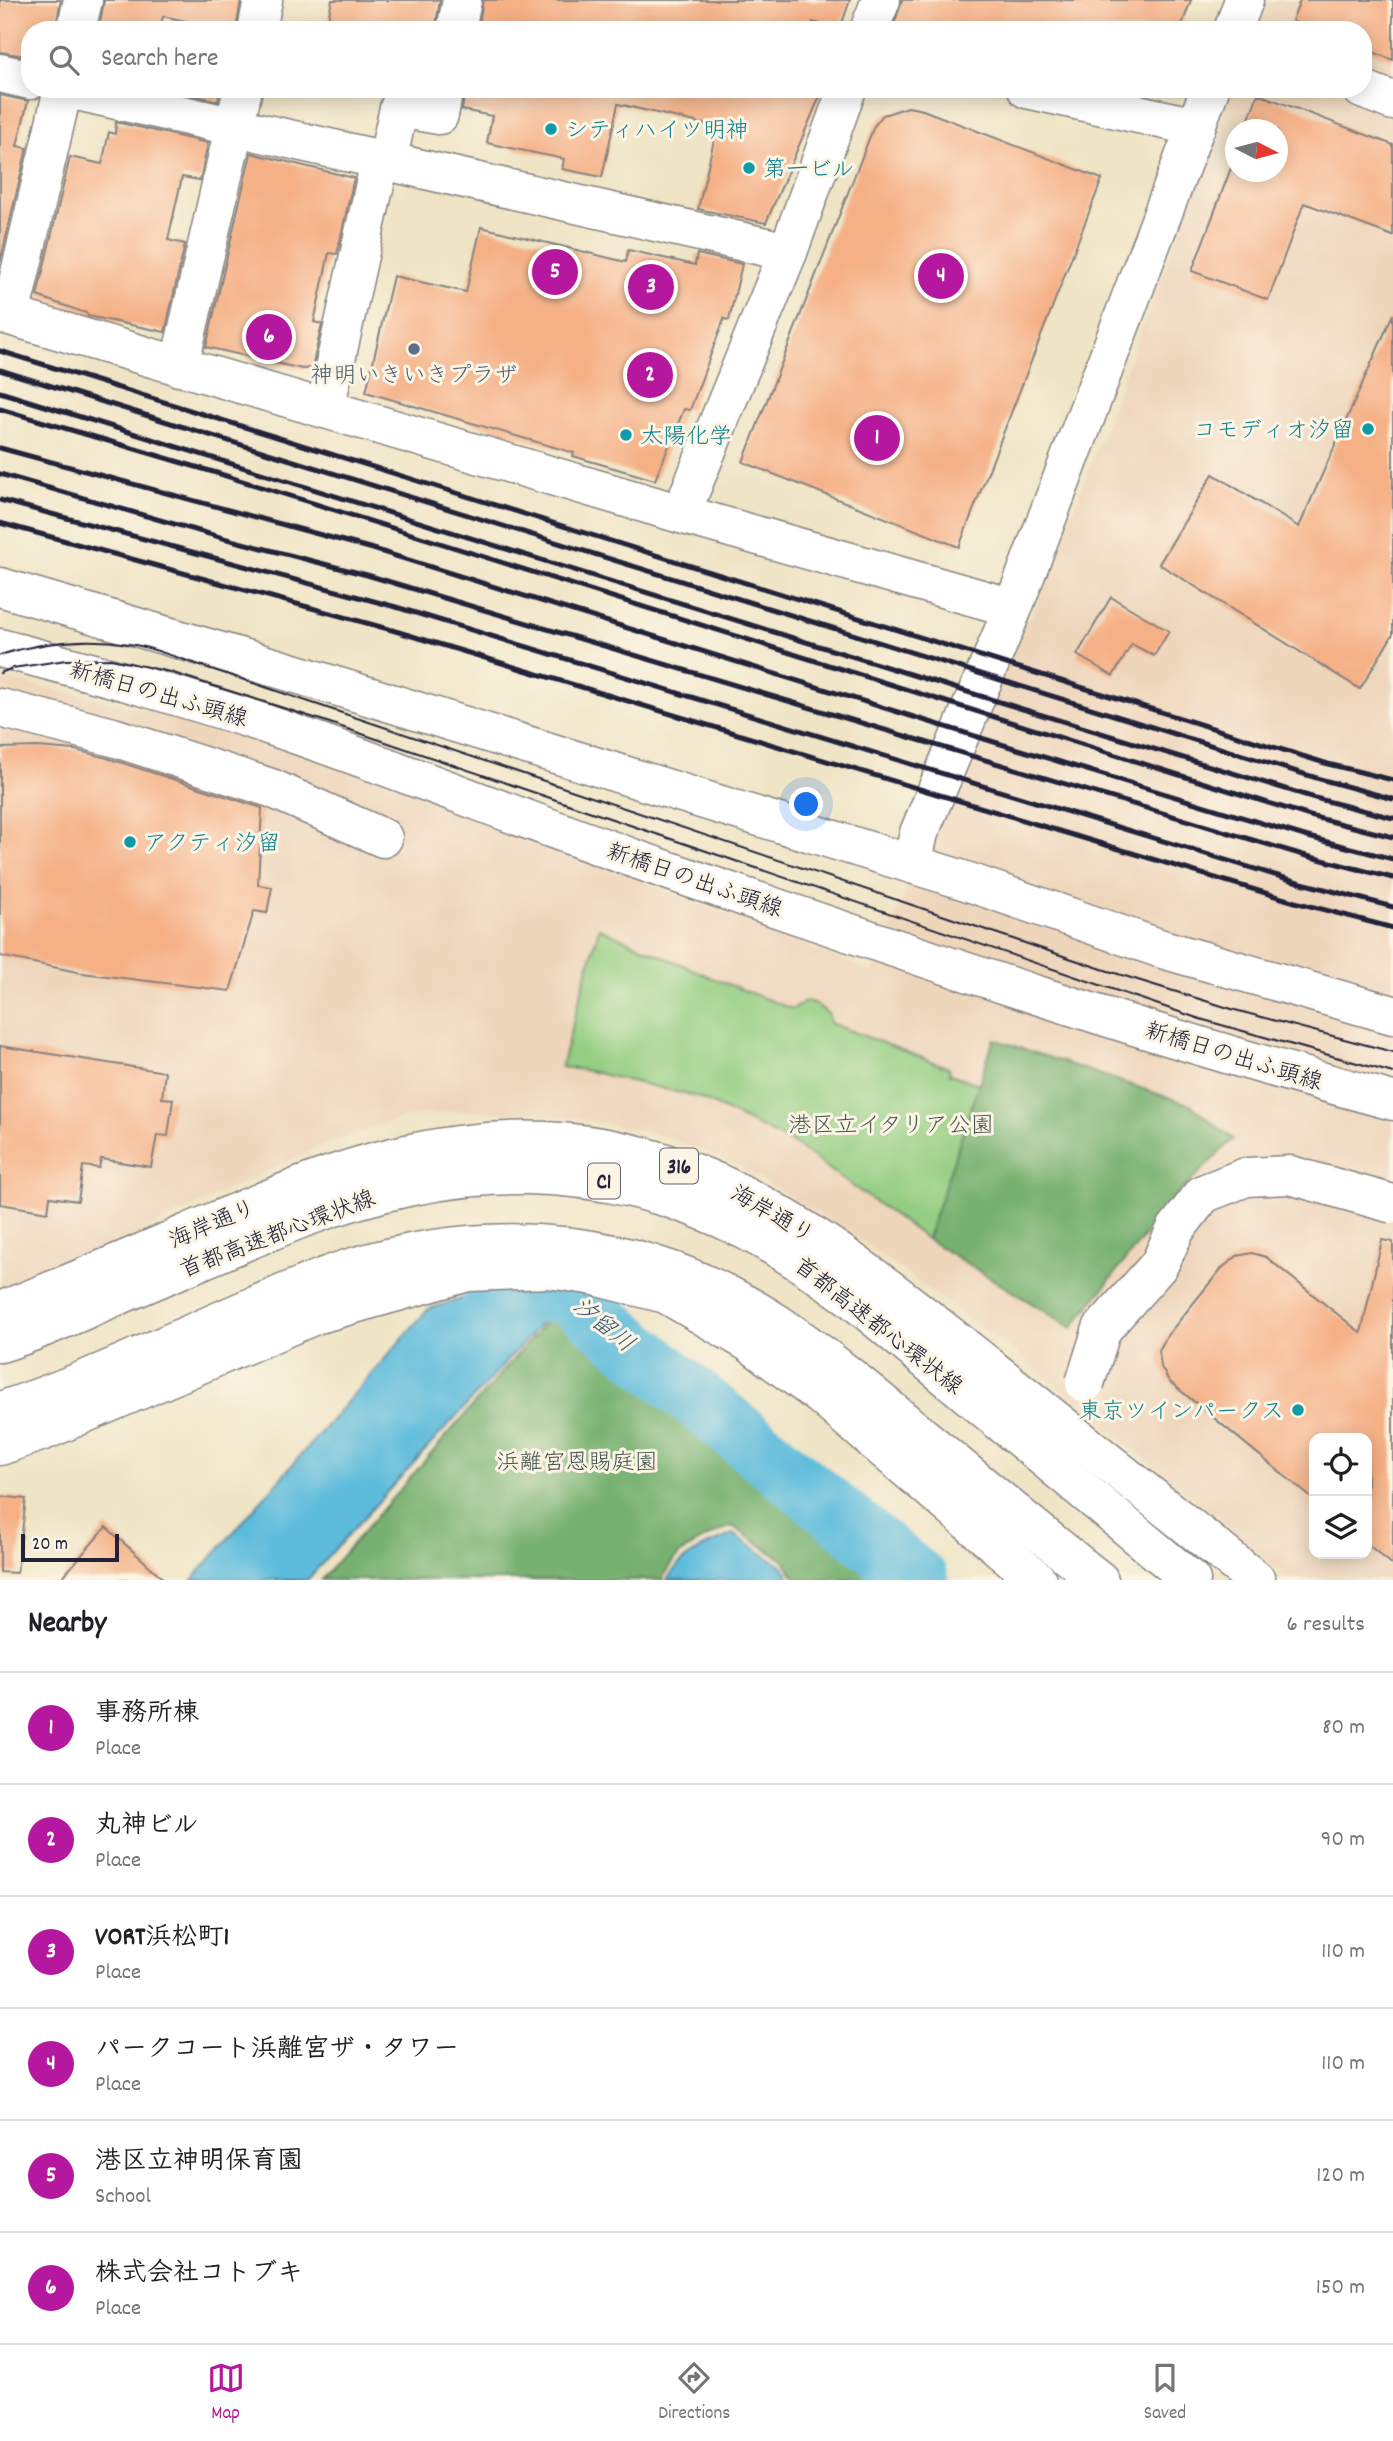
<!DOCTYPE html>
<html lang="en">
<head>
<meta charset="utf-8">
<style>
  body { margin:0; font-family:Dekko,"Klee One",sans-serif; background:#f2f2f2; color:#202124 }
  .controls { position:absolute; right:21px; bottom:21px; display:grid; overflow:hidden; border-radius:14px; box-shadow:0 4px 18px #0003 }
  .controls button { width:63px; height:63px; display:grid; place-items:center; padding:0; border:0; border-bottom:2px solid #e0e0e0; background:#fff; color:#202124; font:35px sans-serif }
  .compass { position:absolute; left:1225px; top:119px; width:63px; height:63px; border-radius:50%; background:#fff; box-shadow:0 4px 18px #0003; rotate:96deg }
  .scale { position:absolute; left:21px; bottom:18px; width:98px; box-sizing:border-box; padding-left:7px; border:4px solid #22223b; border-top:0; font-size:19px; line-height:24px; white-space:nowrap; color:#22223b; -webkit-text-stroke:5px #fcf5e5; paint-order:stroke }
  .you { position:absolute; left:807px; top:805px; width:24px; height:24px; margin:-18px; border:5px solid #fff; border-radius:50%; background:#1a73e8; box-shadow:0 0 0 10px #1a73e833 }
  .badge { display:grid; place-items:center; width:46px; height:46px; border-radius:50%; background:#b5179e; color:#fff; font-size:23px; font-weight:700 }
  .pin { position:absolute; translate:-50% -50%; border:4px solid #fff; box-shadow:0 2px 7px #0006 }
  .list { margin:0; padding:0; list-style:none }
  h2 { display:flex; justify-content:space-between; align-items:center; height:91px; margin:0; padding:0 28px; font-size:30px }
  h2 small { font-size:23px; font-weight:400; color:#757577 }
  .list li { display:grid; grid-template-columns:46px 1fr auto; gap:21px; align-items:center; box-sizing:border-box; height:112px; padding:0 28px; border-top:2px solid #e0e0e0 }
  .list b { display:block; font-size:26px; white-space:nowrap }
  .list p { margin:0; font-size:23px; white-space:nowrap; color:#757577 }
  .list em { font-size:23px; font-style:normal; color:#757577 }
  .icon { flex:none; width:38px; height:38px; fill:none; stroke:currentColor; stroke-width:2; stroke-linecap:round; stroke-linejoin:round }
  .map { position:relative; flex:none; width:1393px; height:1580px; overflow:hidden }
  .search { position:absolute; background:#fff; box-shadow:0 4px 18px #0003; left:21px; right:21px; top:21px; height:77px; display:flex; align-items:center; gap:18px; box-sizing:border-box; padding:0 24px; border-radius:28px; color:#757577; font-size:26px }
  .sheet { height:763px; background:#fff }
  nav { display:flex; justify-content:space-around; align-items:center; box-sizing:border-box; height:98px; border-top:2px solid #e0e0e0; background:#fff; font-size:19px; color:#757577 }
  nav a { display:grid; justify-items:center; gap:4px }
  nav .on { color:#b5179e }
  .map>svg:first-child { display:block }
  .built { fill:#eed6bb; fill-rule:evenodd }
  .green { fill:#94ce82; stroke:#5b785e; stroke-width:2 }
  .forest { fill:#77b170; stroke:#4c6a56; stroke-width:2 }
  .water { fill:#5dbcdc; stroke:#406f8c; stroke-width:2 }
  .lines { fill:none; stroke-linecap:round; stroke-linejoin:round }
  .river { stroke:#5dbcdc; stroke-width:60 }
  .building { fill:#f5b086 }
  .minor-casing { stroke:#888380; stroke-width:41 }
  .major-casing { stroke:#888380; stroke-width:41 }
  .highway-casing { stroke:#888380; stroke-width:41 }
  .minor { stroke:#fff; stroke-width:38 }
  .major { stroke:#fff; stroke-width:38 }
  .highway { stroke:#fff; stroke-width:38 }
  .tram { stroke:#22223b; stroke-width:2 }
  .rail { stroke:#22223b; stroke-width:5 }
  .minor-bridge-casing { stroke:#888380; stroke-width:41; stroke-linecap:butt }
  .minor-bridge { stroke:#fff; stroke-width:38 }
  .culture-dot { fill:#0f9aa8; stroke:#fcf5e5; stroke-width:2.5 }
  .service-dot { fill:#5c6f8a; stroke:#fcf5e5; stroke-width:2.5 }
  .labels { text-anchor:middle; stroke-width:6; stroke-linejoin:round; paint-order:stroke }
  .shield { fill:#fcf5e5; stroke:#63616e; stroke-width:2 }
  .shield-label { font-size:21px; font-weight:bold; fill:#22223b }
  .culture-label { font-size:23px; fill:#0d838f; stroke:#fcf5e5; text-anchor:start }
  .service-label { font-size:23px; fill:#4e5e75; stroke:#fcf5e5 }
  .street-label { font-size:23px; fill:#22223b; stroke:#fcf5e5 }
  .park-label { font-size:23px; fill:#445650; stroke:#fcf5e5 }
  .water-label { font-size:24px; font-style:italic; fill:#375873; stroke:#fcf5e5 }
</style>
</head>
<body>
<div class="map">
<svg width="1393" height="1580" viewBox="0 0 1393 1580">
  <rect width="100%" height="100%" fill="#fcf5e5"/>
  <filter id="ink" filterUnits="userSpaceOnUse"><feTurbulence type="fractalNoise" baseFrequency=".0143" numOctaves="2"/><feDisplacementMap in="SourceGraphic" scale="14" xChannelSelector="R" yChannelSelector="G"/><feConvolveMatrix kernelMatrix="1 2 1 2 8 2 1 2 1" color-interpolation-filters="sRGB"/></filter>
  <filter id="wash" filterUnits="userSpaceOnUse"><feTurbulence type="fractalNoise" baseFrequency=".00686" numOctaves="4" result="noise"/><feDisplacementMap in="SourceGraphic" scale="28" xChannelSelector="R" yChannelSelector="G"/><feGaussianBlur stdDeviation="1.57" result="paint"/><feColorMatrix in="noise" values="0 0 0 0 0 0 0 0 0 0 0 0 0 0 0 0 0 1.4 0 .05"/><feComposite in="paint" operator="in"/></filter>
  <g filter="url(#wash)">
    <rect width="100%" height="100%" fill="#efe4c5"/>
    <!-- built -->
    <path class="built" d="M1267,0H1393V1580H1291L1014,1351L851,1233L741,1167L710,1153L658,1134L593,1121L527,1113L454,1111L403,1118L319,1146L25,1288L0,1297V678L235,729L475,813L873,973L1010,631L1031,618L1036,608L1232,89H1363V30H1260ZM1236,130H1278V172H1236ZM1314,1438H1367V1554H1314Z"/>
    <!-- green -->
    <polygon class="green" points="599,928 712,978 792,1009 807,1001 816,1004 829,1015 830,1023 949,1068 950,1074 982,1085 927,1239 791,1142 698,1097 588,1071 561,1067"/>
    <!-- forest -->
    <g class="forest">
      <polygon points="994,1039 1191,1105 1233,1139 1174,1198 1072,1328 927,1239"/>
      <path d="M565,1300L909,1580H797L783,1560L732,1526C704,1539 674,1549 662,1580H321Z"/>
    </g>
    <!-- water -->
    <g class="water">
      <polygon points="487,1291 565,1297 307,1580 192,1580 428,1309"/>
      <path d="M733,1534L783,1567L791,1580H667C681,1555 708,1545 733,1534Z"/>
    </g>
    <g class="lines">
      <!-- river -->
      <polyline class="river" points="453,1355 510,1289 568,1294 919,1580"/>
    </g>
    <g id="blocks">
      <!-- building -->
      <g class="building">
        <polygon points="0,0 61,0 55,30 30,30 30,57 0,52"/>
        <polygon points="104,0 241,0 236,30 224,30 163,16 160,30 99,30"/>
        <polygon points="332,0 440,0 435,30 326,30"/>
        <polygon points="483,0 850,0 840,29 813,22 812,30 478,30"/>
        <polygon points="902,0 1191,0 1180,30 897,30 894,25"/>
        <polygon points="1300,0 1393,0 1393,60 1363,48 1363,30 1315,30 1292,21"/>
        <polygon points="168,89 220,89 218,101"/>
        <polygon points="465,89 823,89 766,223 698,209 717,127 618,104 602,177 562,169 564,159 487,143 492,116 462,110"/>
        <polygon points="1258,94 1393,145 1393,236 1304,203 1268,300 1192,271 1236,155 1236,172 1278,172 1278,130 1245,130"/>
        <polygon points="0,95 28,101 17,146 27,148 0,263"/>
        <polygon points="908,107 923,110 1102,179 959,547 743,462 874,126 883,115"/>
        <polygon points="116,122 208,143 200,180 182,177 168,240 185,244 165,332 88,316 86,313 37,296 70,157 102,164 109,132 115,134"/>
        <polygon points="251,153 354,178 337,254 329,253 314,322 322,324 312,368 302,369 206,347"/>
        <polygon points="481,227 626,262 628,250 695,265 697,254 742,264 729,320 724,319 690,410 684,409 655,480 573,456 574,453 366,392 393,276 466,292"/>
        <polygon points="1393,314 1393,634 1360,689 1159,564 1213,474 1299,527"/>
        <polygon points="1111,597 1169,631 1154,656 1132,644 1113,676 1077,655"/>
        <polygon points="38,747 75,750 107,758 262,808 258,885 272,887 267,913 254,911 230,991 82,973 0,956 0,748"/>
        <polygon points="0,1046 165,1072 162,1098 173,1099 168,1136 157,1135 151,1167 101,1159 99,1168 83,1166 78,1201 50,1197 48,1212 0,1204"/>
        <polygon points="1382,1240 1393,1242 1393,1565 1367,1544 1367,1438 1314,1438 1314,1500 1169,1381 1161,1367 1159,1351 1166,1337 1221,1269 1237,1256 1252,1253 1266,1257 1361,1333"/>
        <polygon points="0,1496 26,1499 17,1573 0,1572"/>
        <polygon points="106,1527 165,1580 60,1580"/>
      </g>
    </g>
  </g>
  <g filter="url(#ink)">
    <use href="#blocks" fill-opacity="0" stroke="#888380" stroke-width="2"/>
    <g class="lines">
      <!-- minor casing -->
      <g class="minor-casing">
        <g id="minor">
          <polyline points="76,30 83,0"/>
          <polyline points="257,30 263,0"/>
          <polyline points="456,30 462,0"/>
          <polyline points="869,30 881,0"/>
          <polyline points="1233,30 1244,0"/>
          <polyline points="0,73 30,80"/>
          <polyline points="68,89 788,252"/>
          <polyline points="1027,89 1196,127"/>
          <polyline points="1362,89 1393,101"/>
          <polyline points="387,162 399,108 439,115 444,89"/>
          <polyline points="0,313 681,514 1013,608"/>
          <polyline points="10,316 63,89"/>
          <polyline points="179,367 243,89"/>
          <polyline points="325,409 380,161"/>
          <polyline points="681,514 788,252 847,89"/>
          <polyline points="0,708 113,737 271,788 383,838"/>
          <polyline points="912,864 919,833 1013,608 1210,89"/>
        </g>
      </g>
      <!-- major casing -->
      <g class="major-casing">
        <g id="major">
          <polyline points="0,587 300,675 960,879 1162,949 1393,1015"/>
          <path d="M0,648C95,673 190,698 283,730C417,776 549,830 684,876C918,957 1154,1037 1393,1101"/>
          <path d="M0,1311C74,1283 146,1251 218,1220C275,1196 333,1171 393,1157C651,1095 803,1218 993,1370C1081,1440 1169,1510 1256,1580"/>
          <polyline points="0,1446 46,1430 315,1315 468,1272 549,1269 595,1276 666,1294 750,1343 820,1395 1037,1580"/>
        </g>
      </g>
      <!-- highway casing -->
      <g class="highway-casing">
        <g id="highway">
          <path d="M0,1343C34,1333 66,1318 98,1304C166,1276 234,1245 303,1218C453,1161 602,1156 747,1231C783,1250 817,1273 850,1297L1191,1580"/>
          <path d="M0,1411C84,1384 165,1344 247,1309C281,1295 315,1279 350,1268C499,1223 647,1238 778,1324C825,1355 868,1391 911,1427C974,1478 1035,1530 1099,1580"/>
        </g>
      </g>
      <!-- minor -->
      <use href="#minor" class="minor"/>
      <!-- major -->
      <use href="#major" class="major"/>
      <!-- highway -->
      <use href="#highway" class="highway"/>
      <!-- tram -->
      <g class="tram">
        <path d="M0,655C42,642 86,637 129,644C145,646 161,652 176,657L1102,969L1235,1010L1393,1052"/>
        <polyline points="0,673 13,668 66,660 111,659 170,672 321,720 1200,1019 1393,1073"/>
      </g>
      <!-- rail -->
      <g class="rail">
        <polyline points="0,351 1328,764 1393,780"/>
        <polyline points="0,370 1320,779 1393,799"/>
        <polyline points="0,392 1003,703 1315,798 1393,818"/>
        <polyline points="0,409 220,474 1310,816 1393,837"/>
        <polyline points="0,448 373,549 991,741 1308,837 1393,859"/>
        <polyline points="0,474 223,538 367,575 1303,855 1393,878"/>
        <polyline points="0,500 396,607 1298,882 1393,907"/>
        <polyline points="0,523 392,630 1295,902 1393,928"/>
      </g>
      <!-- minor-bridge casing -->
      <g class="minor-bridge-casing">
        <polyline id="minor-bridge" points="1085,1383 1102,1329 1159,1265 1176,1229 1203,1194 1246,1177 1290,1175 1393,1204"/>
      </g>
      <!-- minor-bridge -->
      <use href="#minor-bridge" class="minor-bridge"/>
    </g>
  </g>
  <!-- markers -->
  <g class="culture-dot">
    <circle cx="551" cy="129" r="7"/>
    <circle cx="749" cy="168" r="7"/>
    <circle cx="1368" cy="429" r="7"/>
    <circle cx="626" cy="435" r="7"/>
    <circle cx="130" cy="842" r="7"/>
    <circle cx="1298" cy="1410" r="7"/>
  </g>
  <circle class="service-dot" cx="414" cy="349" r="7"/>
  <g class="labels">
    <!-- shield labels -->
    <g class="shield">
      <rect x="660" y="1148.5" width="38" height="35" rx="5"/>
      <rect x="588" y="1163.5" width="32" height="35" rx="5"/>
    </g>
    <g class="shield-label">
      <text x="679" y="1173">316</text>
      <text x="604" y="1188">C1</text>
    </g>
    <!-- culture labels -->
    <g class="culture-label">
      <text x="565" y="137">シティハイツ明神</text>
      <text x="763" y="176">第一ビル</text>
      <text x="1354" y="437" text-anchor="end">コモディオ汐留</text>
      <text x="640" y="443">太陽化学</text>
      <text x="144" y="850">アクティ汐留</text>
      <text x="1284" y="1418" text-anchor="end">東京ツインパークス</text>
    </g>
    <!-- service labels -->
    <g class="service-label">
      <text x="414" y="382">神明いきいきプラザ</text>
    </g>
    <!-- street labels -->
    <g class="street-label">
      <text transform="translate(159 693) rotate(16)" y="8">新橋日の出ふ頭線</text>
      <text transform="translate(695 879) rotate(19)" y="8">新橋日の出ふ頭線</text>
      <text transform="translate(1234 1055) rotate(17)" y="8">新橋日の出ふ頭線</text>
      <text transform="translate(773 1213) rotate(30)" y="8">海岸通り</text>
      <text transform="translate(212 1223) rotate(-23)" y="8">海岸通り</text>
      <text transform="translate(277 1233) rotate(-21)" y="8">首都高速都心環状線</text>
      <text transform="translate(879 1325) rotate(38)" y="8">首都高速都心環状線</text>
    </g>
    <!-- park labels -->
    <g class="park-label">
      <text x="891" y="1132">港区立イタリア公園</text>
      <text x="577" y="1469">浜離宮恩賜庭園</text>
    </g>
    <!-- water labels -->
    <g class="water-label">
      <text transform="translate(604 1324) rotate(39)" y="8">汐留川</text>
    </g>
  </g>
</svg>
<div class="controls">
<button><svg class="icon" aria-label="locate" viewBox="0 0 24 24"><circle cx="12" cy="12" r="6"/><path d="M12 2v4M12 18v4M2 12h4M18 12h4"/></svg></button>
<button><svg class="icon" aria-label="layers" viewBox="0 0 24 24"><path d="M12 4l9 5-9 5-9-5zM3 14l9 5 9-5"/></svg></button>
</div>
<svg class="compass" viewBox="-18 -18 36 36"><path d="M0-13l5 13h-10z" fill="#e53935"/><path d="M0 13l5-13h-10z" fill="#757577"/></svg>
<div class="scale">20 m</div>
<div class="you"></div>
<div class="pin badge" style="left:877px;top:438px">1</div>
<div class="pin badge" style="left:650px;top:375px">2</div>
<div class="pin badge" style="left:651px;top:287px">3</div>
<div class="pin badge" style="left:941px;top:276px">4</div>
<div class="pin badge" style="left:555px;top:272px">5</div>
<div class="pin badge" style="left:269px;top:337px">6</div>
<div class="search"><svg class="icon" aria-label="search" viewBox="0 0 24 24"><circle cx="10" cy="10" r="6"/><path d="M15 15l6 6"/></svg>Search here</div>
</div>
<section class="sheet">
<h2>Nearby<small>6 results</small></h2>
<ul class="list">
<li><span class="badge">1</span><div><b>事務所棟</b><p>Place</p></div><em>80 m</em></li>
<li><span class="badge">2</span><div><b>丸神ビル</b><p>Place</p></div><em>90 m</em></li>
<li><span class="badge">3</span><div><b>VORT浜松町1</b><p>Place</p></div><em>110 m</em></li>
<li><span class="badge">4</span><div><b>パークコート浜離宮ザ・タワー</b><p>Place</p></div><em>110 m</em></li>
<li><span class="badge">5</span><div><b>港区立神明保育園</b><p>School</p></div><em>120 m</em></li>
<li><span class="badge">6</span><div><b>株式会社コトブキ</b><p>Place</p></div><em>150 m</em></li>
</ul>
</section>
<nav>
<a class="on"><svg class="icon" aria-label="map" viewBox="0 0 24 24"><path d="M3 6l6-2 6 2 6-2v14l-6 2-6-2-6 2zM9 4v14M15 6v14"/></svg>Map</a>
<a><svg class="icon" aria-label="directions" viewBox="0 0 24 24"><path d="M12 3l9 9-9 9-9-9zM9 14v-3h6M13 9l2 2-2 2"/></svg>Directions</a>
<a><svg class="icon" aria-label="saved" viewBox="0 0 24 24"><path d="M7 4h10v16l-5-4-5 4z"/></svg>Saved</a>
</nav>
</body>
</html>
